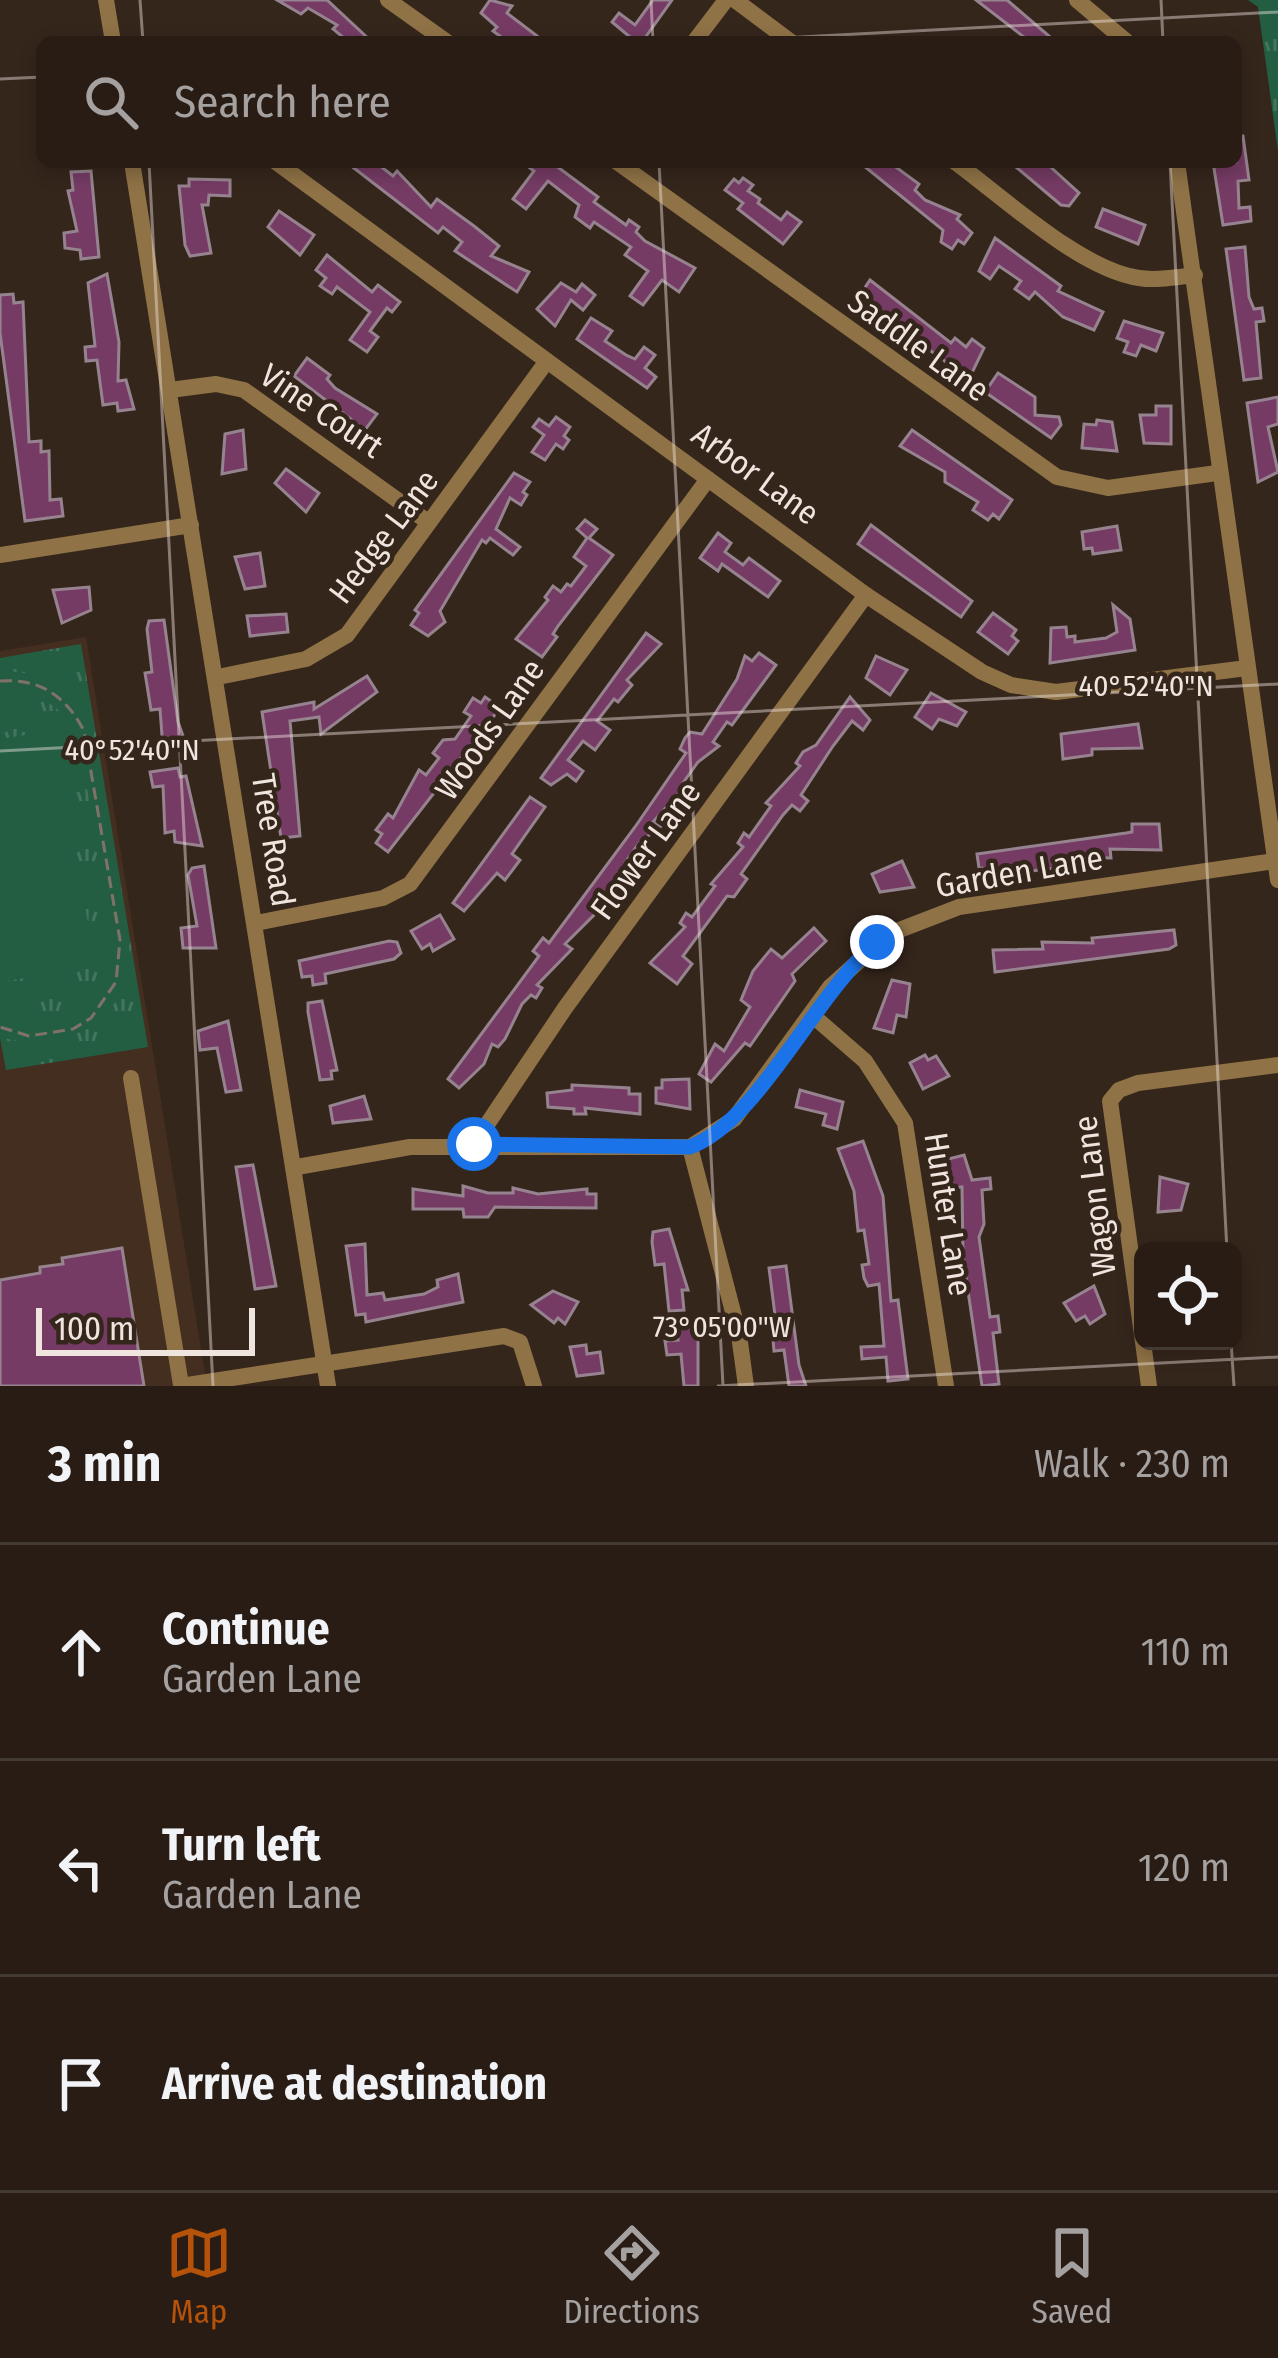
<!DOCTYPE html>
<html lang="en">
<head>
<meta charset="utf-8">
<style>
  body { margin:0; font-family:"Fira Sans Condensed",sans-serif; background:#342922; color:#f1f3f6 }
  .controls { position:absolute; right:36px; bottom:36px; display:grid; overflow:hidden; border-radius:18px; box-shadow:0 6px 18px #0003 }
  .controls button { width:108px; height:108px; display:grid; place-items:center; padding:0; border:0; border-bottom:3px solid #443a34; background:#281c15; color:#f1f3f6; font:60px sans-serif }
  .scale { position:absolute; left:36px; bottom:30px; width:219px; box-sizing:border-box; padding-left:12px; border:6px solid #efe5de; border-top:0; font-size:33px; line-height:42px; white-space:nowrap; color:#efe5de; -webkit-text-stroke:9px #35261c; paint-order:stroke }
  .stop { position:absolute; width:36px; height:36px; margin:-27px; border:9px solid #1a73e8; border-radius:50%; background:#fff }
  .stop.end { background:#1a73e8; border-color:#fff; box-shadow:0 3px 12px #0008 }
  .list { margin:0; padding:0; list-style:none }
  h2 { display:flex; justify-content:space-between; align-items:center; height:156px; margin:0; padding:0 48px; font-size:51px }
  h2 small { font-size:39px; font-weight:400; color:#a5a1a0 }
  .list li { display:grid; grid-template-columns:78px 1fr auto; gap:36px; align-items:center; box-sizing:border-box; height:216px; padding:0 48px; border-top:3px solid #443a34 }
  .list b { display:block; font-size:45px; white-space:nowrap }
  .list p { margin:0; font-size:39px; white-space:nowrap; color:#a5a1a0 }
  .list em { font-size:39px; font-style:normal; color:#a5a1a0 }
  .icon { flex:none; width:66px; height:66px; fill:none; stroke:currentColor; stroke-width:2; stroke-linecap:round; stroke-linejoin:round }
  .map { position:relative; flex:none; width:1278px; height:1386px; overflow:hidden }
  .search { position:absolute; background:#281c15; box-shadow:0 6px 18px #0003; left:36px; right:36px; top:36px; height:132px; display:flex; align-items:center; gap:30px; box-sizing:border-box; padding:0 42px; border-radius:18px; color:#a5a1a0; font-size:45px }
  .sheet { height:804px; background:#281c15 }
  nav { display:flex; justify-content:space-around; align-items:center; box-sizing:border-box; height:168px; border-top:3px solid #443a34; background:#281c15; font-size:33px; color:#a5a1a0 }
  nav a { display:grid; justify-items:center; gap:6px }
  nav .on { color:#b45309 }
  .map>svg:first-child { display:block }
  .built { fill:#432e20 }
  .grass { fill:url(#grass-tufts) }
  .park { fill:#235e43 }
  .building { fill:#753b64; stroke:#96838f; stroke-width:3 }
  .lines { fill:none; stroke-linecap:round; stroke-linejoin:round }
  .path { stroke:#7f7269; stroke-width:3; stroke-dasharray:12 6; stroke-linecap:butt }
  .minor { stroke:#8f7246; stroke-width:16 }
  .route { stroke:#1a73e8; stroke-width:15 }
  .ticks { fill:none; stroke:#efe5de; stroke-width:3; stroke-opacity:0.45 }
  .labels { text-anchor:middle; stroke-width:9; stroke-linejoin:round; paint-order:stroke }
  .street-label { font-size:33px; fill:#efe5de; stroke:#35261c }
  .ticks-label { font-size:30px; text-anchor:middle; fill:#efe5de; stroke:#35261c; stroke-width:9; stroke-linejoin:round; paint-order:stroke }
</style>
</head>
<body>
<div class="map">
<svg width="1278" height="1386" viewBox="0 0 1278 1386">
  <defs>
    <pattern id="grass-tufts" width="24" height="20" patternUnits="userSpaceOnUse" patternTransform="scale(3)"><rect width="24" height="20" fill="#235e43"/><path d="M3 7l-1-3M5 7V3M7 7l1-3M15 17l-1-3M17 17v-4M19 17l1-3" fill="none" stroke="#43755e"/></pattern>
  </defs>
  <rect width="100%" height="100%" fill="#35261c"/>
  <!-- built -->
  <polygon class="built" points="86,637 207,1386 0,1386 0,651"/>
  <!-- grass -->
  <g class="grass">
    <polygon points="1248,0 1278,0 1278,151 1258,7"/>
    <polygon points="81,644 148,1047 6,1070 0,1038 0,658"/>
  </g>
  <!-- park -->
  <g class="park">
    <path d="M0,672C44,669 73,691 93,729C101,780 110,832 119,884C123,907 131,933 129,957C126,1025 62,1053 3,1038L0,1017C20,1028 41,1030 62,1023C82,1017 100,1000 108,980C123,937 85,786 76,734C60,704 35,689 0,694Z"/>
    <polygon points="57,730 95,967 0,982 0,739"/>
  </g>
  <!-- building -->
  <g class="building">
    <polygon points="277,0 327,0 372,42 341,42 344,38 333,29 337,25 308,8 301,14"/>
    <polygon points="490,0 512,6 507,13 545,42 508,42 493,31 497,27 481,13"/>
    <polygon points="653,0 672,0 642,42 626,42 630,37 612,22 619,13 635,25"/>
    <polygon points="976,0 1007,0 1056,42 1021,42 1024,37"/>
    <polygon points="1236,136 1243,136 1249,180 1238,181 1239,208 1250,207 1251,221 1223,225 1213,162 1236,162"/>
    <polygon points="346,162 375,162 393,176 397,171 431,207 437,199 474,226 499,246 491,256 529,272 517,292 455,251 462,242 443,227 438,233"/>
    <polygon points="522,162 551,162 598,197 594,202 626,225 629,220 639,227 636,232 645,241 695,268 679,292 662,280 643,305 630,296 648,271 625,255 631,247 594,222 590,228 575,217 579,205 548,181 526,209 513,199 534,171"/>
    <polygon points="859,162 889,162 919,184 915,190 925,200 960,215 957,219 972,233 964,244 958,240 952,249 941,242 943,230"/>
    <polygon points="1010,162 1045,162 1079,193 1069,206 1061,205"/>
    <polygon points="91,171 99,257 81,259 80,250 65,248 64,233 77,231 68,191 73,190 71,172"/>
    <polygon points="743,178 753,185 748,191 760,199 758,203 781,220 787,212 801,222 783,244 738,209 743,203 725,190 734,179 739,183"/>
    <polygon points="189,179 230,180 230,196 209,195 208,205 202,205 211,253 190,256 185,245 179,186 189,186"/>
    <polygon points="1103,209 1145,225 1138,244 1096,227"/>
    <polygon points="279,211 314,235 300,255 268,227"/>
    <polygon points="995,238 1061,286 1058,291 1103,312 1094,330 1063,317 1035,292 1029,299 1015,289 1021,281 999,266 990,279 979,271"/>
    <polygon points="1245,247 1249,297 1254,309 1262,308 1264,321 1256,322 1261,378 1244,380 1226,249"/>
    <polygon points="327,255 372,292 378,285 400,302 392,312 387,308 370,331 378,337 367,352 350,340 370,312 337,287 332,294 320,286 326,278 316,270"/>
    <polygon points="107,274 119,342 118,381 126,380 134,409 118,411 117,403 103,405 97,360 86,361 85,347 95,346 88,283"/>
    <polygon points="870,280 951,343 955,338 966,347 972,339 984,348 969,379 875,310 862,292"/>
    <polygon points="561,283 576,292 582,284 595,295 583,310 571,300 555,326 537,309"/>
    <polygon points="13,294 14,303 23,302 29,442 41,441 41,452 49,451 50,500 61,499 63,516 25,521 0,333 0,295"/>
    <polygon points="591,318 612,331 605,341 626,355 635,359 644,347 655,355 645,368 656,377 647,388 577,339"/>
    <polygon points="1124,321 1163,333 1156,351 1141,345 1136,356 1124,352 1128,342 1117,338"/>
    <polygon points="307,358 330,375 327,379 335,388 377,414 365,430 294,376"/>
    <polygon points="998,373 1035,397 1035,415 1059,417 1061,425 1051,438 985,392"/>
    <polygon points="1278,397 1278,424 1268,427 1278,472 1258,482 1247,403"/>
    <polygon points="1156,406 1171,406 1171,444 1144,443 1140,415 1156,415"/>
    <polygon points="556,417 570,427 564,436 569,440 563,449 556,444 545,460 532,452 544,435 533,427 539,419 549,426"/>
    <polygon points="1097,420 1112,422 1117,451 1082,448 1084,424 1096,425"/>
    <polygon points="243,430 246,469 222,474 225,434"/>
    <polygon points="912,430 1012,500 999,519 993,514 988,520 973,510 978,502 945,482 945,472 900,446"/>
    <polygon points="286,469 319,493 306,512 275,483"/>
    <polygon points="514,473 530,482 523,492 527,495 521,505 510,498 496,529 520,547 513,555 490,538 486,543 482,540 440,611 445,622 428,636 411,625 419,613 415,610"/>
    <polygon points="585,520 597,529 589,538 613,555 558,626 553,634 557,637 542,657 516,639 548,600 545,597 553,586 561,592 567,584 571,586 586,566 574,557 587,538 577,529"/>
    <polygon points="871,525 972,601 961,617 858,544"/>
    <polygon points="1117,526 1121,550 1093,554 1092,548 1084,549 1082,532"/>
    <polygon points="718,533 731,543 725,552 743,565 749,558 780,581 768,597 722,564 718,571 700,558"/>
    <polygon points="260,553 265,586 245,589 235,557"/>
    <polygon points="89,587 91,610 62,623 53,590"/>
    <polygon points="1113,605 1130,619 1135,650 1050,663 1051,628 1066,627 1067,637 1075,636 1075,642 1106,638 1117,632"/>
    <polygon points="993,613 1016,630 1012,636 1018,641 1008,654 978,632"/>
    <polygon points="286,614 288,632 250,636 247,616"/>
    <polygon points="164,620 178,722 187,747 163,749 160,709 151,710 145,673 152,672 147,629 149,621"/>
    <polygon points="646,633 661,644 627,680 632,685 618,702 614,699 597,721 610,730 595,750 583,741 568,760 583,771 576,781 567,774 551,785 541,778"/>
    <polygon points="759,653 776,665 732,725 727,722 713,742 719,746 698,762 683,783 689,787 682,796 678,794 653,822 660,827 639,843 625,863 631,868 596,904 601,908 565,944 572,949 537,985 542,988 536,998 531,995 522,1004 505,1039 498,1047 492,1044 484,1064 459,1088 448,1079 539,956 533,951 543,938 549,943 635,827 686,753 680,749 685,738 690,732 702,734 737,679 745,656 752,661"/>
    <polygon points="876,656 907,670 890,695 866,678"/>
    <polygon points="367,676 377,692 321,734 319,717 290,721 300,836 281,838 262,712 314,702 314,709"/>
    <polygon points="931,693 966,712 957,726 939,719 932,729 915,717"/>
    <polygon points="485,697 498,706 494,716 388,852 376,843 382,834 376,830 388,814 393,818 419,770 426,775 439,758 433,753 443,740 455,739 471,716 464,712 473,698 481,703"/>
    <polygon points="850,697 870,720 863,730 852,721 833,746 801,795 808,801 800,811 792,805 783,815 741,874 747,879 734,897 727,896 683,956 692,964 677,984 650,963 685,927 680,923 686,913 692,917 715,886 711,884 743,847 738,843 744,833 749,837 771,806 766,803 800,766 796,763 803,752 816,745"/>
    <polygon points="1138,724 1142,748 1092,749 1092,755 1063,759 1061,734"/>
    <polygon points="178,768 180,777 186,776 202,846 175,842 174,831 165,833 163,786 153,787 150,772"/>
    <polygon points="530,797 545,807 512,854 520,860 505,880 497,873 464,911 453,903"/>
    <polygon points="1132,824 1159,824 1161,850 1110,849 1111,858 1061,857 1063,867 1032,871 979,868 977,854 1126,833 1132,832"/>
    <polygon points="902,861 914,887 880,892 872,874"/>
    <polygon points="204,866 216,948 183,948 181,928 197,926 188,875 192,868"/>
    <polygon points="440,915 454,939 433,951 430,944 422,949 411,931"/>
    <polygon points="814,928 826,941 792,974 795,981 750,1046 745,1043 711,1082 699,1074 715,1044 724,1051 750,1007 741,1000 753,971 771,949 782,958"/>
    <polygon points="1174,930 1176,945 1169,949 995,972 993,950 1043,949 1042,942 1093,943 1092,938"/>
    <polygon points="389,941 397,942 401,953 394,959 325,974 326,983 313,985 312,976 302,977 299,961"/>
    <polygon points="892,980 910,984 906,1017 897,1015 893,1033 874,1028"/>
    <polygon points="322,1001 337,1070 331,1071 332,1079 320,1080 308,1012 308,1003"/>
    <polygon points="228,1021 241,1090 226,1092 217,1048 200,1050 198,1031"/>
    <polygon points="925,1055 928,1060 936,1056 949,1076 923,1089 910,1063"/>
    <polygon points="689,1079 690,1109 656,1103 656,1088 662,1088 662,1080"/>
    <polygon points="572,1085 629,1088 629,1094 640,1094 640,1114 585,1108 586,1114 574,1114 574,1109 548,1107 547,1093 572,1090"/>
    <polygon points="800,1090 843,1102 837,1129 823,1125 826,1114 796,1107"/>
    <polygon points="364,1096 371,1119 333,1123 330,1106"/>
    <polygon points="863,1141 883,1196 891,1301 898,1300 908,1379 888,1381 886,1357 862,1359 861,1347 884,1346 879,1284 868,1286 864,1278 862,1265 869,1264 864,1230 858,1231 854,1191 838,1149"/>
    <polygon points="964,1155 972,1180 990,1178 991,1189 982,1190 984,1224 979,1237 990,1317 998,1316 1000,1332 993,1333 999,1384 982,1386 963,1257 962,1187 953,1188 948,1159"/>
    <polygon points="253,1165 276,1286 255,1289 236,1167"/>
    <polygon points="1160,1177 1188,1184 1181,1210 1158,1212"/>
    <polygon points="463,1186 488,1193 513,1193 513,1188 538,1194 587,1189 587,1194 596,1194 596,1208 495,1207 488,1217 464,1217 463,1209 413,1209 413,1189 463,1196"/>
    <polygon points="669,1229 688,1290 682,1290 684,1310 669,1311 664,1264 655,1265 652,1242 653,1232"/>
    <polygon points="365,1244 367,1295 383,1293 385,1300 424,1294 438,1287 437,1280 458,1274 463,1302 366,1322 365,1314 356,1315 346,1246"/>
    <polygon points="122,1248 144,1386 0,1386 0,1280 40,1273 40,1267 63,1264 62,1258"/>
    <polygon points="786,1266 799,1365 806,1386 789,1386 784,1350 774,1351 773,1339 778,1339 769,1268"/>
    <polygon points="1094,1286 1105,1314 1090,1324 1085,1316 1076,1321 1064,1303"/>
    <polygon points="553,1291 578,1302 565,1324 558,1318 554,1323 531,1305"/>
    <polygon points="698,1327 698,1386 684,1386 681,1354 667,1355 665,1341 678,1340 677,1329"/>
    <polygon points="586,1345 587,1354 600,1352 603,1373 577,1376 570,1347"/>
  </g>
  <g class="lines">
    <!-- path -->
    <path class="path" d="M0,681C40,678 66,696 84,731L120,940L116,982L91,1018L73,1029L29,1036L0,1027"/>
    <!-- minor -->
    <g class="minor">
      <polyline points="106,0 113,42"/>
      <polyline points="388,0 447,42"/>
      <polyline points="735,0 791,42"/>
      <polyline points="1077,0 1127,42"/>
      <polyline points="694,42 726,0"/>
      <polyline points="132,162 328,1386"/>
      <polyline points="276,162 866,595 982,672 1011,685 1056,692 1247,668"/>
      <polyline points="617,162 1057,477 1108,488 1217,473"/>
      <path d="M955,162C1003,197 1081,270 1139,278C1157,281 1177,277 1195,275"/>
      <polyline points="1177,162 1278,880"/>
      <polyline points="170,390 216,384 244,390 428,522"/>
      <polyline points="0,555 191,525"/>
      <polyline points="218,677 306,659 347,635 547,361"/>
      <polyline points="256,923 383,898 410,884 708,479"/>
      <polyline points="812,1015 865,1061 905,1123 946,1386"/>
      <polyline points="131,1078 181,1385"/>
      <polyline points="474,1144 565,1008 866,595"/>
      <polyline points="690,1147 739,1335 746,1386"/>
      <polyline points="297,1167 410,1147 690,1147 734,1119 830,987 889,934 959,907 1275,861"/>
      <polyline points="181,1386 504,1336 520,1342 534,1386"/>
      <polyline points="1149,1386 1110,1101 1119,1090 1138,1083 1278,1065"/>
    </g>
  </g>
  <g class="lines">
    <!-- route -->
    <path class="route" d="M474,1144L690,1147C758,1122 815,994 877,942"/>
  </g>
  <!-- ticks -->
  <path class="ticks" d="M140,0L143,42M651,0L653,42M1161,0L1163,42M705,42L1278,12M0,79L42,77M149,162L213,1386M659,162L723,1386M1170,162L1227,1251M0,751L1278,684M1231,1341L1234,1386M717,1386L1278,1357"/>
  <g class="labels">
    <!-- street labels -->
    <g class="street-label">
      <text transform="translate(919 345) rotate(36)" y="12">Saddle Lane</text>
      <text transform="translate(322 410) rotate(34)" y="12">Vine Court</text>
      <text transform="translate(756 473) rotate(36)" y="12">Arbor Lane</text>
      <text transform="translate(383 536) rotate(-53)" y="12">Hedge Lane</text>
      <text transform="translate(489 729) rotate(-55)" y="12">Woods Lane</text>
      <text transform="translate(274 840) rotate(81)" y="12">Tree Road</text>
      <text transform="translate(645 850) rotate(-54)" y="12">Flower Lane</text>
      <text transform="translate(1019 871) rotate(-10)" y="12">Garden Lane</text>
      <text transform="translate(1094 1196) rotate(-97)" y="12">Wagon Lane</text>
      <text transform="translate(949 1214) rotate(81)" y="12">Hunter Lane</text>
    </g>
  </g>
  <g class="ticks-label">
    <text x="1146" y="696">40°52'40"N</text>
    <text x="132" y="760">40°52'40"N</text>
    <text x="722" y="1337">73°05'00"W</text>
  </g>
</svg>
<div class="controls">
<button><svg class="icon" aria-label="locate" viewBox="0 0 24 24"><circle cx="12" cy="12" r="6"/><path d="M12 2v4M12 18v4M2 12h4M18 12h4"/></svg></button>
</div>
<div class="scale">100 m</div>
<div class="stop" style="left:474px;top:1144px"></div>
<div class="stop end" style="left:877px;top:942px"></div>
<div class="search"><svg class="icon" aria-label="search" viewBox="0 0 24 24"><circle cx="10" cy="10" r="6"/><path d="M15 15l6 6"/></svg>Search here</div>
</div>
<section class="sheet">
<h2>3 min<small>Walk · 230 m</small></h2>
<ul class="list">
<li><svg class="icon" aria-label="ahead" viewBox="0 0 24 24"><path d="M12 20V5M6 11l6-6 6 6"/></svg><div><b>Continue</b><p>Garden Lane</p></div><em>110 m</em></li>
<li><svg class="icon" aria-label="left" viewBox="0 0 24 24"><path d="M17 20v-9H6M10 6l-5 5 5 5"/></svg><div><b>Turn left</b><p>Garden Lane</p></div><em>120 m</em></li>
<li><svg class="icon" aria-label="arrive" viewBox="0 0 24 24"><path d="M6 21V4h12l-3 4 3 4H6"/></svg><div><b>Arrive at destination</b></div></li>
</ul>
</section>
<nav>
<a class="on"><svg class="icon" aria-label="map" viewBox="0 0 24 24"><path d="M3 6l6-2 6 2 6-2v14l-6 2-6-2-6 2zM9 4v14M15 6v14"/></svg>Map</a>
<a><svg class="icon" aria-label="directions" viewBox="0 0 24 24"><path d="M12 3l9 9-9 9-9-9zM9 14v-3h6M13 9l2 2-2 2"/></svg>Directions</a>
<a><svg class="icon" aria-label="saved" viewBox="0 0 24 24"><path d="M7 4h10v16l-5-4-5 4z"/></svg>Saved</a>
</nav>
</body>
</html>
